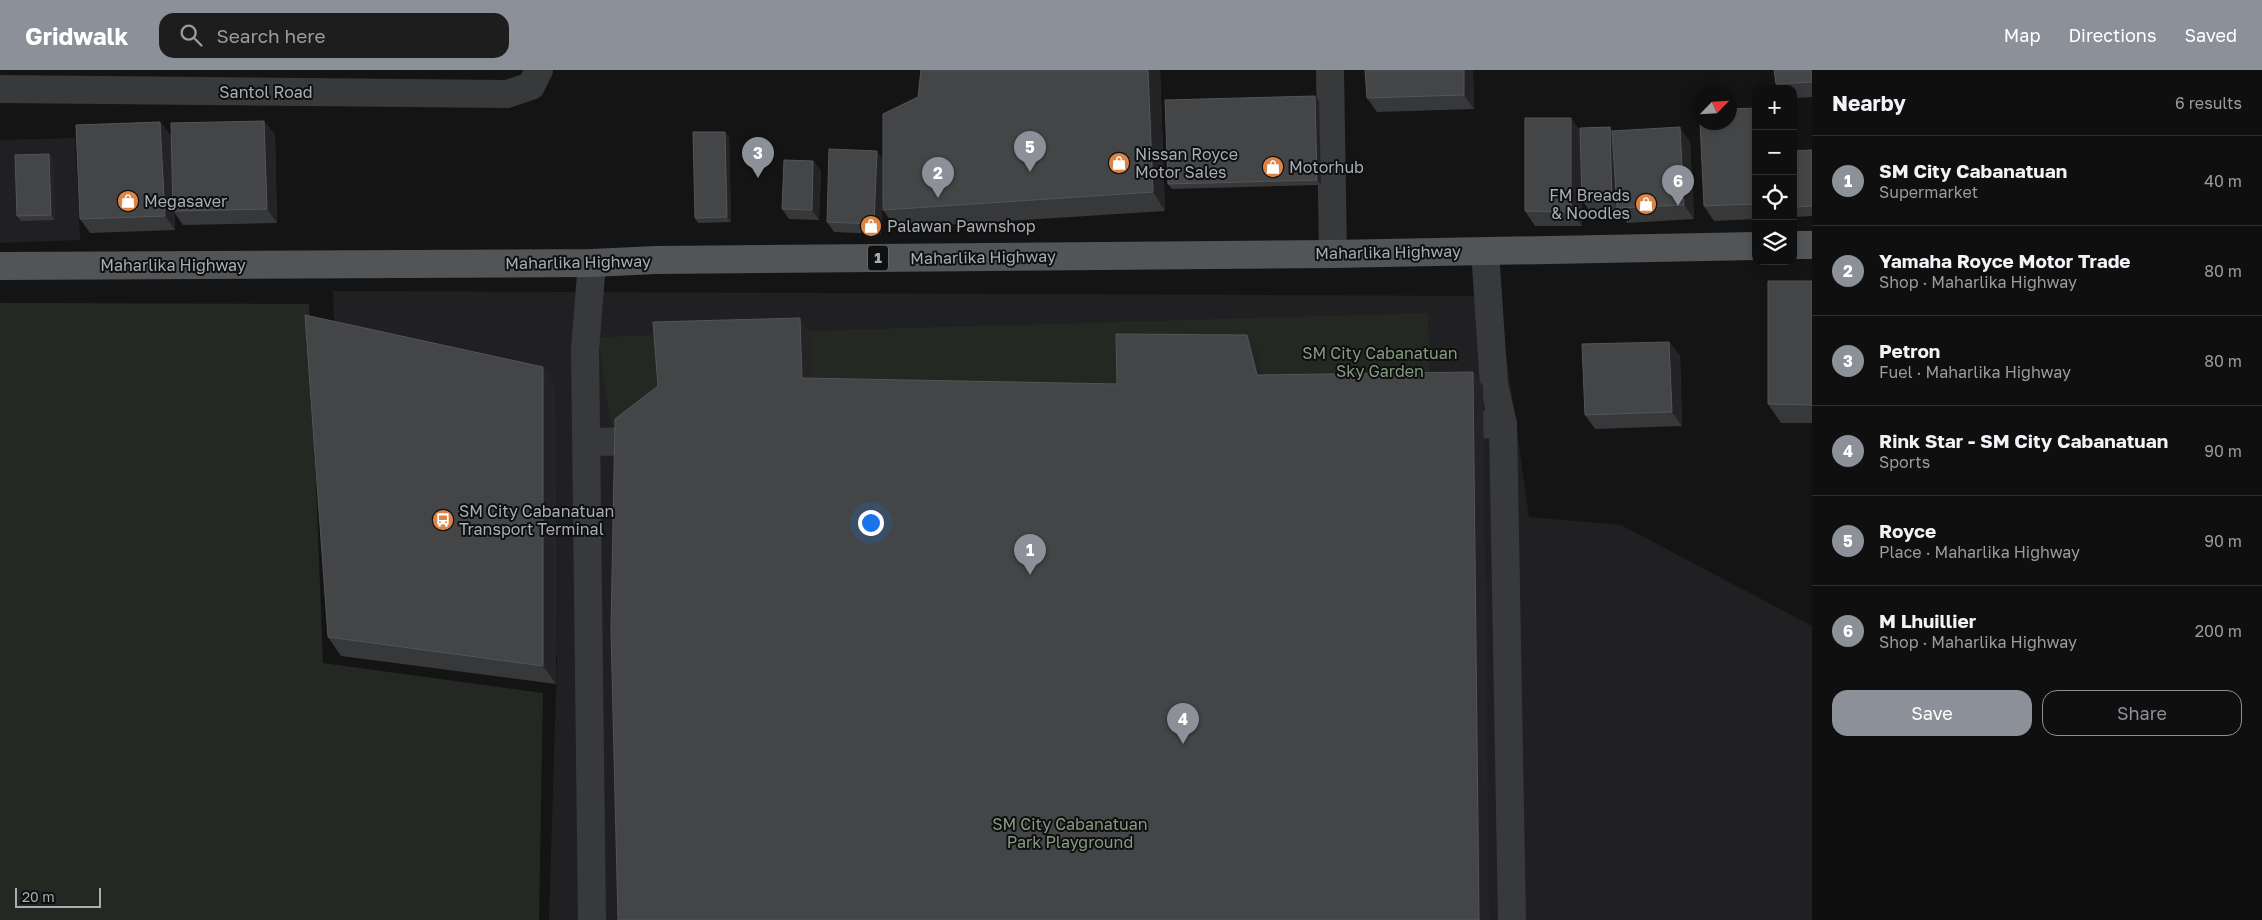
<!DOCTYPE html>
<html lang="en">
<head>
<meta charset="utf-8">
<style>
  body { margin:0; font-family:"Golos Text",sans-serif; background:#1d1d1e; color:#f1f3f6 }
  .controls { position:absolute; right:15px; top:15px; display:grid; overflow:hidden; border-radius:10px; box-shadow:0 2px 8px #0003 }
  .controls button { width:45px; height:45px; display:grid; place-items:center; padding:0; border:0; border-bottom:1px solid #2f2f30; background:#0f0f10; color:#f1f3f6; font:25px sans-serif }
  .compass { position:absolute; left:1692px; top:15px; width:45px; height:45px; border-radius:50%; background:#0f0f10; box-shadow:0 2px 8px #0003; rotate:65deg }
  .scale { position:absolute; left:15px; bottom:12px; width:86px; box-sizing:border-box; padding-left:5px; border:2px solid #a7aeb4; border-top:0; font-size:14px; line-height:18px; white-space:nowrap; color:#a7aeb4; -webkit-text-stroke:4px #0f0f10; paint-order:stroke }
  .you { position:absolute; left:870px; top:452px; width:18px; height:18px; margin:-12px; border:4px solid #fff; border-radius:50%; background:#1a73e8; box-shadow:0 0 0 8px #1a73e833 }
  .badge { display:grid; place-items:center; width:32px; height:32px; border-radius:50%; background:#8c9099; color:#fff; font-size:16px; font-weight:700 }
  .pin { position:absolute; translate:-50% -41px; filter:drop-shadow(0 1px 2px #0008) }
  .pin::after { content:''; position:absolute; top:26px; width:18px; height:15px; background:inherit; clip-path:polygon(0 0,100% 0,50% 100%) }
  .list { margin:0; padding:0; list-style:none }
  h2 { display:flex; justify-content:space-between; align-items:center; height:65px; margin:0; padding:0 20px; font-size:21px }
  h2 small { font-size:16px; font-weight:400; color:#9b9c9f }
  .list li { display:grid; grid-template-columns:32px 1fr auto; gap:15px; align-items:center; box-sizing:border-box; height:90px; padding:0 20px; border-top:1px solid #2f2f30 }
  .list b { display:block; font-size:19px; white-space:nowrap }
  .list p { margin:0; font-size:16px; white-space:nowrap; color:#9b9c9f }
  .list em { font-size:16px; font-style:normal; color:#9b9c9f }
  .actions { display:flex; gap:10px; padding:15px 20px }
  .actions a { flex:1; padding:11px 0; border:1px solid #8c9099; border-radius:15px; text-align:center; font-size:18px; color:#8c9099 }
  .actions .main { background:#8c9099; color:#fff }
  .icon { flex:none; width:28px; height:28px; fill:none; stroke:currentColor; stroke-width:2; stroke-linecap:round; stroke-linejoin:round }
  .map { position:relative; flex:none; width:1812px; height:850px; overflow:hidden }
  header { display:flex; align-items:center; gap:30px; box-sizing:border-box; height:70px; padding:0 25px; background:#8c9099; color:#fff }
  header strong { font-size:24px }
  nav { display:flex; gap:28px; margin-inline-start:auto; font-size:18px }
  .search { width:350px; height:45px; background:#1d1d1e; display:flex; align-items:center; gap:12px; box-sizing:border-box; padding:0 18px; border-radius:15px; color:#9b9c9f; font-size:19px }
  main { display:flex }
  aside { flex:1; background:#0f0f10 }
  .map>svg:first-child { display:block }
  .built { fill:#202022 }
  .green { fill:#232922 }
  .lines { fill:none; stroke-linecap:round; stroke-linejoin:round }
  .minor { stroke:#37393b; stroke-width:28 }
  .major { stroke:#515558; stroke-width:28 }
  .wall { fill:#37383a }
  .shaded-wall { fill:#242426 }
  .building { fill:#434547; stroke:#535558 }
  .labels { text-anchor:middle; stroke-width:4; stroke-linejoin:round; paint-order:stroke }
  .shield { fill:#0f0f10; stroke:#797e83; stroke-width:1 }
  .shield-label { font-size:15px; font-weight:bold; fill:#a7aeb4 }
  .street-label { font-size:16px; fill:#a7aeb4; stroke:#0f0f10 }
  .poi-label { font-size:16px; fill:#a7aeb4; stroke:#0f0f10; text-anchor:start }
  .park-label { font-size:16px; fill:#859c80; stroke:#0f0f10 }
</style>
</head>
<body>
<header>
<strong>Gridwalk</strong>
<div class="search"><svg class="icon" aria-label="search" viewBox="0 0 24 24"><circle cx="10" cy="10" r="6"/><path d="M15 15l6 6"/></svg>Search here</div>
<nav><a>Map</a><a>Directions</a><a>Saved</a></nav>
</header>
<main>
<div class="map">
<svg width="1812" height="850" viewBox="0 0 1812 850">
  <rect width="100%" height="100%" fill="#141415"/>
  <!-- built -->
  <g class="built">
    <polygon points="75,68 80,170 0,173 0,70"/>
    <polygon points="333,221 1498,226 1529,447 1621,455 1812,556 1812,850 549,850 557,586 346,571"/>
  </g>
  <!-- green -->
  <g class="green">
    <polygon points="0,233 309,234 323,593 543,623 539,850 0,850"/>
    <polygon points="1428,243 1430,338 611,355 598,267"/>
  </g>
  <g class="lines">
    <!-- minor -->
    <g class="minor">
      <polyline points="1330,0 1333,184"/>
      <polyline points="0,19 507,24 531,16 539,0"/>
      <polyline points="1485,181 1494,315 1503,354 1512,850"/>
      <polyline points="592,193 585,279 592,850"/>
      <polyline points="1446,355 1503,354"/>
      <polyline points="587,372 650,371"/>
    </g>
    <!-- major -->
    <g class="major">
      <polyline points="1793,175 1812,175"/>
      <polyline points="0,196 592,193 656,190 1333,184 1756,176"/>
    </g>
  </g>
  <!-- wall -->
  <g class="wall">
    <polygon points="921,0 1160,0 1165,141 896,158 883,140 883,117 881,164 834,162 827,152 883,89 918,27"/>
    <polygon points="1365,0 1473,0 1474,39 1377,42 1367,28"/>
    <polygon points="1812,0 1812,27 1793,28 1793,19 1779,19 1776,14"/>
    <polygon points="1315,26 1319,31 1321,115 1172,119 1168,114"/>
    <polygon points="1756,38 1756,149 1714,151 1704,136"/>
    <polygon points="264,51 275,65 277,153 183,155 174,142 175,160 90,163 80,149 160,52 171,66 172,98"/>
    <polygon points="1610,57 1613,61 1690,72 1694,149 1627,153 1618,140 1589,140 1582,130 1582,115 1582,156 1535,156 1525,141"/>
    <polygon points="729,67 731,152 698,153 695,148"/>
    <polygon points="1812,80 1812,146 1793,147 1793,81"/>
    <polygon points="53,89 55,150 21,151 17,146"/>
    <polygon points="813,91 821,101 819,150 789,149 782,139"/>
    <polygon points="1812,211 1812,353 1781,353 1768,334"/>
    <polygon points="1669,272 1680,286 1682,356 1595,359 1585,345"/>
    <polygon points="555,315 556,614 341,586 328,567"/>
  </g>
  <!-- shaded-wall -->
  <g class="shaded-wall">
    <polygon points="1148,0 1160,0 1165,141 1153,122"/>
    <polygon points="1464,0 1473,0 1474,39 1464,25"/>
    <polygon points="1315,26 1319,31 1321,115 1317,110"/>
    <polygon points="1571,48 1581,62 1582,156 1571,142"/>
    <polygon points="264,51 275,65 277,153 267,139"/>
    <polygon points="160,52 171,66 175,160 165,146"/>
    <polygon points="1610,57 1617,67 1618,138 1612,130"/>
    <polygon points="1680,57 1690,72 1694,149 1684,135"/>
    <polygon points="725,62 729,67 731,152 727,147"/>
    <polygon points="877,81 884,91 881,164 874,154"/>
    <polygon points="49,84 53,89 55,150 51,145"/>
    <polygon points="813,91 821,101 819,150 812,140"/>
    <polygon points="800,248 810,262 812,322 802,308"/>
    <polygon points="1247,265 1257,279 1267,319 1257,305"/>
    <polygon points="1669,272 1680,286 1682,356 1672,342"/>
    <polygon points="543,297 555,315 556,614 543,596"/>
    <polygon points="1473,302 1483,316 1489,850 1479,850"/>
  </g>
  <!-- building -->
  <g class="building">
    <polygon points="921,0 1148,0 1153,122 883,140 883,44 918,27"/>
    <polygon points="1365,0 1464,0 1464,25 1367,28"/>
    <polygon points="1774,0 1812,0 1812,12 1776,14"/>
    <polygon points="1315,26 1317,110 1168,114 1165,30"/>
    <polygon points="1756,38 1756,134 1704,136 1700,52 1730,52 1730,39"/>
    <polygon points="1525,48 1571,48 1571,142 1525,141"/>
    <polygon points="264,51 267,139 173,141 171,53"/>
    <polygon points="160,52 165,146 80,149 76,55"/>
    <polygon points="1610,57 1612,130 1582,130 1580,58"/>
    <polygon points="1680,57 1684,135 1617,138 1612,61"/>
    <polygon points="693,62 725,62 727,147 695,148"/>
    <polygon points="829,79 877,81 874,154 827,152"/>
    <polygon points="1812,80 1812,136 1793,137 1793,81"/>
    <polygon points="49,84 51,145 17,146 15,85"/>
    <polygon points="784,90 813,91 812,140 782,139"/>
    <polygon points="1768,211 1812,211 1812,335 1768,334"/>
    <polygon points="305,245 543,297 543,596 328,567"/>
    <polygon points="800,248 802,308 1117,314 1116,264 1247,265 1257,305 1473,302 1479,850 618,850 611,560 615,349 658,316 653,252"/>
    <polygon points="1669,272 1672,342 1585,345 1582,274"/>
  </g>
  <!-- icons -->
  <defs>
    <g id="shop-disc" transform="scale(1.125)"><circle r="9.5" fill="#db8446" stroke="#0f0f10"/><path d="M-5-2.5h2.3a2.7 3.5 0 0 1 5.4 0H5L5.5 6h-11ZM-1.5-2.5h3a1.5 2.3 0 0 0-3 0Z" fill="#fff"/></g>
    <g id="bus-disc" transform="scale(1.125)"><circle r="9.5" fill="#db8446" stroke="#0f0f10"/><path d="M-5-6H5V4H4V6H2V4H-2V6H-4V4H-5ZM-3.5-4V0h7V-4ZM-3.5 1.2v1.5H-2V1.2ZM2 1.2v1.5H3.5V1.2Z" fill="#fff"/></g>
  </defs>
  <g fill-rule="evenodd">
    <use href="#shop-disc" x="1119" y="93"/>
    <use href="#shop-disc" x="1273" y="97"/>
    <use href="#shop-disc" x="128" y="131"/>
    <use href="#shop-disc" x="1646" y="134"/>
    <use href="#shop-disc" x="871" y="156"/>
    <use href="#bus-disc" x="443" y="450"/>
  </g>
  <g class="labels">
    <!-- shield labels -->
    <rect class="shield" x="868" y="175.5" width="20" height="25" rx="4"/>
    <g class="shield-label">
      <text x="878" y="193">1</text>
    </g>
    <!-- street labels -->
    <g class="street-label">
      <text x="266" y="28">Santol Road</text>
      <text transform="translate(1388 182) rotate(-1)" y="6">Maharlika Highway</text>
      <text transform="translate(983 187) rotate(-1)" y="6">Maharlika Highway</text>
      <text transform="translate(578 192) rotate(-1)" y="6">Maharlika Highway</text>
      <text x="173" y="201">Maharlika Highway</text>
    </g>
    <!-- poi labels -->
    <g class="poi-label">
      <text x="1135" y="90">Nissan Royce<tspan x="1135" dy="18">Motor Sales</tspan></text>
      <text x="1289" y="103">Motorhub</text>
      <text x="1630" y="131" text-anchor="end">FM Breads<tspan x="1630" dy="18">&amp; Noodles</tspan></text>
      <text x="144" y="137">Megasaver</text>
      <text x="887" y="162">Palawan Pawnshop</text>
      <text x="459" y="447">SM City Cabanatuan<tspan x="459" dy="18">Transport Terminal</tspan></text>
    </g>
    <!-- park labels -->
    <g class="park-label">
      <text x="1380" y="289">SM City Cabanatuan<tspan x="1380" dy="18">Sky Garden</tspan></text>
      <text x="1070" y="760">SM City Cabanatuan<tspan x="1070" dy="18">Park Playground</tspan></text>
    </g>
  </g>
</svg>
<div class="controls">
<button>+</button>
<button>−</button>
<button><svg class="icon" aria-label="locate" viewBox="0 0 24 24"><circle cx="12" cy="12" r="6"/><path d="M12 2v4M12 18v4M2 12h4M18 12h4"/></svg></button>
<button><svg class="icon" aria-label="layers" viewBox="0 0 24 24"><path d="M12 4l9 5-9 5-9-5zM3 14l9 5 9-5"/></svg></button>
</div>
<svg class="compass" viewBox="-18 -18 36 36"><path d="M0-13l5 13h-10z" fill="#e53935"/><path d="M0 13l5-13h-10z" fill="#9b9c9f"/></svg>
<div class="scale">20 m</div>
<div class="you"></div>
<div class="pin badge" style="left:1030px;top:505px">1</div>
<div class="pin badge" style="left:938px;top:128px">2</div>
<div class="pin badge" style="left:758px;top:108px">3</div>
<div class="pin badge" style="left:1183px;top:674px">4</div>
<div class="pin badge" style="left:1030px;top:102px">5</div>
<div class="pin badge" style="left:1678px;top:136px">6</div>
</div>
<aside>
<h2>Nearby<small>6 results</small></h2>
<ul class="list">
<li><span class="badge">1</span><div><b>SM City Cabanatuan</b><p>Supermarket</p></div><em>40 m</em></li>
<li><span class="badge">2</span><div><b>Yamaha Royce Motor Trade</b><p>Shop · Maharlika Highway</p></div><em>80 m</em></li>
<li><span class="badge">3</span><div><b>Petron</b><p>Fuel · Maharlika Highway</p></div><em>80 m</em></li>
<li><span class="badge">4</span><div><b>Rink Star - SM City Cabanatuan</b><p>Sports</p></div><em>90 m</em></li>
<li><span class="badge">5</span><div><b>Royce</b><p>Place · Maharlika Highway</p></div><em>90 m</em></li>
<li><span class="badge">6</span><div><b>M Lhuillier</b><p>Shop · Maharlika Highway</p></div><em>200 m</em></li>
</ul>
<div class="actions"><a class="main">Save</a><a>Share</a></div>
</aside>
</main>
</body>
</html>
